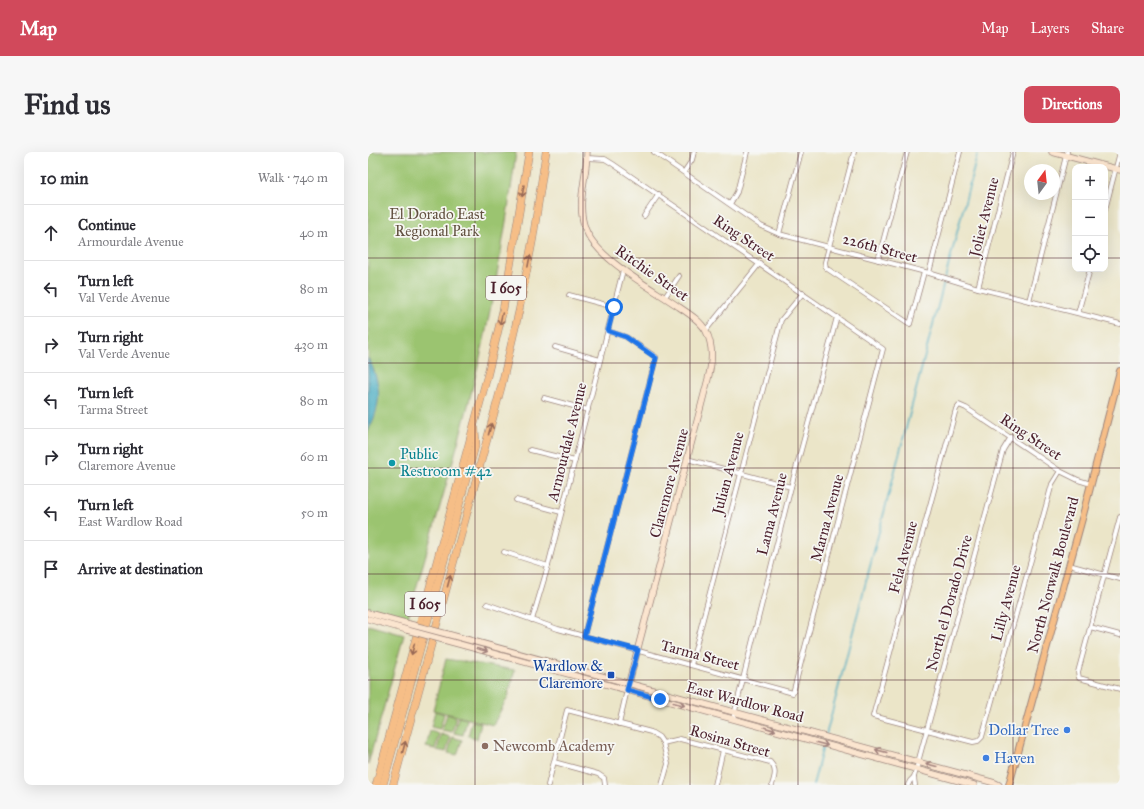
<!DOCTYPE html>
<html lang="en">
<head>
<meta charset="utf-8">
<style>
  body { margin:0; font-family:"IM FELL Great Primer",serif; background:#f7f7f7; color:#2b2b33 }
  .controls { position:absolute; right:12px; top:12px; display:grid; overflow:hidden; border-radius:8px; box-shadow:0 4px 16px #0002 }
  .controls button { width:36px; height:36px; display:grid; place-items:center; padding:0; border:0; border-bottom:1px solid #e1e1e2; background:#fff; color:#2b2b33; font:20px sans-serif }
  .compass { position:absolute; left:656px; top:12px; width:36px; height:36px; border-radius:50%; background:#fff; box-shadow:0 4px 16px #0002; rotate:15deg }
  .stop { position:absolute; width:12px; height:12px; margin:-9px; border:3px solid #1a73e8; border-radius:50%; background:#fff }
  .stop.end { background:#1a73e8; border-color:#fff; box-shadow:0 1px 4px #0008 }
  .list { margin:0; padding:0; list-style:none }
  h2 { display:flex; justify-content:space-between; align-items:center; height:52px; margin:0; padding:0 16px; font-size:17px }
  h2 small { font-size:13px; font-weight:400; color:#7c7c81 }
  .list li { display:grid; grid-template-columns:26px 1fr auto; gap:12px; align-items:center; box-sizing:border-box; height:56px; padding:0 16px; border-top:1px solid #e1e1e2 }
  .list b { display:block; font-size:15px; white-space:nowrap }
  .list p { margin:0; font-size:13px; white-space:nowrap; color:#7c7c81 }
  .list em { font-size:13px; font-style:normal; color:#7c7c81 }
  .icon { flex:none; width:22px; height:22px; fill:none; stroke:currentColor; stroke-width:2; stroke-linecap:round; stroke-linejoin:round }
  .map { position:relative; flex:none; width:752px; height:633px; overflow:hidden; border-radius:8px }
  header { display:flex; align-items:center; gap:24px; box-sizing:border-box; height:56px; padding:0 20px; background:#d1495b; color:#fff }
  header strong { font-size:19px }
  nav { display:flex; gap:22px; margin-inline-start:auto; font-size:14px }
  .intro { display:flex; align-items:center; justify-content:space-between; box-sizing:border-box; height:96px; padding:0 24px }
  h1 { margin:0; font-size:28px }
  .button { padding:10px 18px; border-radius:8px; background:#d1495b; color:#fff; font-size:14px; font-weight:700 }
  main { display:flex; gap:24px; padding:0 24px }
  aside { flex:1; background:#fff; border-radius:8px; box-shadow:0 4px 16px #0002 }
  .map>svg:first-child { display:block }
  .green { fill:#9bc470; stroke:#72724e }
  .water { fill:#40a9c0; stroke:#456476 }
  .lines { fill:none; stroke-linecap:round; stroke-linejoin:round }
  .stream { stroke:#40a9c0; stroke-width:1.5 }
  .street-casing { stroke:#9a827a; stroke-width:5.5 }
  .secondary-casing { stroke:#9a827a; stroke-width:7 }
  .primary-casing { stroke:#9a827a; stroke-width:8 }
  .highway-casing { stroke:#9a827a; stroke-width:8 }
  .street { stroke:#fff; stroke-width:4 }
  .secondary { stroke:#fbe5cf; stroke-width:5.5 }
  .primary { stroke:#f6be87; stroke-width:6 }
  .highway { stroke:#f6be87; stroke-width:7 }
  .secondary-bridge-casing { stroke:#9a827a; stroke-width:7; stroke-linecap:butt }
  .secondary-bridge { stroke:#fbe5cf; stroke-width:5.5 }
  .oneway { stroke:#976754 }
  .oneway2 { stroke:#a2827d }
  .route { stroke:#1a73e8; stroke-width:5 }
  .grid { fill:none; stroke:#4a1f2b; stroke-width:1; stroke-opacity:0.55 }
  .culture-dot { fill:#0f9aa8; stroke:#f6f6f2; stroke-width:1.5 }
  .transit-dot { fill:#1a4fb4; stroke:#f6f6f2; stroke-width:1.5 }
  .shop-dot { fill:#3f7fe0; stroke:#f6f6f2; stroke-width:1.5 }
  .education-dot { fill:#8d6e63; stroke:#f6f6f2; stroke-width:1.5 }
  .labels { text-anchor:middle; stroke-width:3.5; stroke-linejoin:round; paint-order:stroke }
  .shield { fill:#f6f6f2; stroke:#7e6067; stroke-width:1 }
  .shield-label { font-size:14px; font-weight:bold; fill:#4a1f2b }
  .park-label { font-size:15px; fill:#625140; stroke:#f6f6f2 }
  .street-label { font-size:15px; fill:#4a1f2b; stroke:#f6f6f2 }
  .culture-label { font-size:15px; fill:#0d838f; stroke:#f6f6f2; text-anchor:start }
  .transit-label { font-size:15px; fill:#164399; stroke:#f6f6f2; text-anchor:end }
  .shop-label { font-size:15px; fill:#366cbe; stroke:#f6f6f2; text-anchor:end }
  .education-label { font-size:15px; fill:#785e54; stroke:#f6f6f2; text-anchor:start }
</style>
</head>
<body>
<header>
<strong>Map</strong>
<nav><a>Map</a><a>Layers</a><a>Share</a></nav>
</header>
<div class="intro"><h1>Find us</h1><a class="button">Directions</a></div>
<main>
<aside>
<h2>10 min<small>Walk · 740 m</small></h2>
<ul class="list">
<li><svg class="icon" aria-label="ahead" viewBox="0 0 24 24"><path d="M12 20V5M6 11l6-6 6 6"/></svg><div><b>Continue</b><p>Armourdale Avenue</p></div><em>40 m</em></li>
<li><svg class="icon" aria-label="left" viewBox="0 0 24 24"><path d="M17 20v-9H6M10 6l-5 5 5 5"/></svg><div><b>Turn left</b><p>Val Verde Avenue</p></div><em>80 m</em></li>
<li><svg class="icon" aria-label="right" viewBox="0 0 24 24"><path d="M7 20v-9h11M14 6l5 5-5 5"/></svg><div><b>Turn right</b><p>Val Verde Avenue</p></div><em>430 m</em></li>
<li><svg class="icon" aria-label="left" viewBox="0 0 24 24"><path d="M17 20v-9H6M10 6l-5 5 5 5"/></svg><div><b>Turn left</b><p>Tarma Street</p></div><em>80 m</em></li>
<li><svg class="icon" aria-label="right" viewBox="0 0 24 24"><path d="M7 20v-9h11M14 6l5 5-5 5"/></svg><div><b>Turn right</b><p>Claremore Avenue</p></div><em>60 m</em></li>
<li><svg class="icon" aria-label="left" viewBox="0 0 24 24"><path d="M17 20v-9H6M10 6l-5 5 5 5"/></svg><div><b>Turn left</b><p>East Wardlow Road</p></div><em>50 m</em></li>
<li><svg class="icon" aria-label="arrive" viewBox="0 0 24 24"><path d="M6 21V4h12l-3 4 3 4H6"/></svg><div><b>Arrive at destination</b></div></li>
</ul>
</aside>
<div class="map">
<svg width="752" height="633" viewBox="0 0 752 633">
  <rect width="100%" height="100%" fill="#f6f6f2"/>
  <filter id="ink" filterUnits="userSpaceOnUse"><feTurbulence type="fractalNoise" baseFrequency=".025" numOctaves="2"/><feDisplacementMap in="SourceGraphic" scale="8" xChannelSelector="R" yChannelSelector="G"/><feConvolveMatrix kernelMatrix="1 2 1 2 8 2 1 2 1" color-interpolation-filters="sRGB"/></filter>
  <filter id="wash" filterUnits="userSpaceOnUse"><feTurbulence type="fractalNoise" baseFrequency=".012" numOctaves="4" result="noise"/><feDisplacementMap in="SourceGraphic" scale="16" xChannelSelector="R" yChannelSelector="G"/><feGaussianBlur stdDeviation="0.9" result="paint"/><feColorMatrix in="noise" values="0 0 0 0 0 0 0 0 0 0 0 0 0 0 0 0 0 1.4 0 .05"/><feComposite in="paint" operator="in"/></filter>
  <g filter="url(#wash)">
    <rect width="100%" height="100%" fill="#ebe5c8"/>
    <!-- green -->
    <g class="green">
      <path d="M0,0H148C140,63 129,126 116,188C95,281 66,373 40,465L0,455Z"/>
      <polygon points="0,473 36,483 0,612"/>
      <polygon points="78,507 147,518 139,547 137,550 125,573 65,558"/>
      <polygon points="67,559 76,562 72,577 63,575"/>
      <polygon points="79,562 88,565 84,580 74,578"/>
      <polygon points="90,565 99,567 95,583 86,581"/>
      <polygon points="104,569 113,571 109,587 100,584"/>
      <polygon points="62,579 71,582 67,597 58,595"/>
      <polygon points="73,582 82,585 78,600 69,598"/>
      <polygon points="84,585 94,588 89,603 80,601"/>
    </g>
    <!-- water -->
    <path class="water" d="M0,206C14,232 14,253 0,279Z"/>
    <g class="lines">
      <!-- stream -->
      <g class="stream">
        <polyline points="458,583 610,0"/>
        <polyline points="445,633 455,594"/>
      </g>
    </g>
  </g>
  <g filter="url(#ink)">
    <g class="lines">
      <!-- street casing -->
      <g class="street-casing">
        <g id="street">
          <polyline points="286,0 393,74 411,82 561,121 610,136 752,172"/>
          <polyline points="486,0 457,110 458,116 542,172 556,120"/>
          <polyline points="316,20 324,8 326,0"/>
          <polyline points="362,52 369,40 379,0"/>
          <polyline points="737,58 752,0"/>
          <polyline points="276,64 291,42"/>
          <polyline points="411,82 433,0"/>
          <polyline points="510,108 539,0"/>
          <polyline points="561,121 592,0"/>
          <polyline points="610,136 645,0"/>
          <polyline points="201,143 246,155"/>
          <polyline points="297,145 311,124"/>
          <polyline points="661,149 699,0"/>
          <polyline points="710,161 722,117"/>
          <polyline points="338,178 392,111"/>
          <polyline points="187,195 232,208"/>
          <polyline points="176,246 220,258"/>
          <polyline points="162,298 207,309"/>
          <polyline points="319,307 423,335"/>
          <polyline points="692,319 684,332 614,585 610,589 605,590 505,564 588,257 591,253 598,256 692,319 710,328 723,332"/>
          <polyline points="148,348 193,360"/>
          <polyline points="752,365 710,520 711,526 752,537"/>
          <polyline points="136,400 180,414"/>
          <polyline points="701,413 752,427"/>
          <polyline points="119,452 190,477 425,541 515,197 245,12 237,7 219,6"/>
          <polyline points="164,468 180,414 255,118"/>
          <polyline points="722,475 752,483"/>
          <polyline points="216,484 288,205 258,185 240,179"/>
          <polyline points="323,513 413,168 435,141"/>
          <polyline points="365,567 423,335 469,165"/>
          <polyline points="251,572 259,538"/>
          <polyline points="186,610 230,622 236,626 237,633"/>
          <path d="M180,633L199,558L283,580L291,585L295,591L312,587L402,610C409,617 407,624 404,633"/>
          <polyline points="294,633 300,612 295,591"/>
          <polyline points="347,633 355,598"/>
          <polyline points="540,633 542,629 546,625"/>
          <polyline points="547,633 546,625 635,298 643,285"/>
        </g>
      </g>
      <!-- secondary casing -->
      <g class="secondary-casing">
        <g id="secondary">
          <path d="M219,0C219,25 208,51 217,76C228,107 284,136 311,155C320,161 333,169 338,179C346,195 344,211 340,227L259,538"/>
          <polyline points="684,0 752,18"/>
          <polyline points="0,461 41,472"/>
          <polyline points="0,467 39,478"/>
          <polyline points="79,482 627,631 631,633"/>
          <polyline points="76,488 606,633"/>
        </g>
      </g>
      <!-- primary casing -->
      <g class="primary-casing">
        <polyline id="primary" points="641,633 715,363 752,219"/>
      </g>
      <!-- highway casing -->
      <g class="highway-casing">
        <g id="highway">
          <polyline points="8,633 119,225 135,158 161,0"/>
          <polyline points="15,633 108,291 107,277"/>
          <polyline points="25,633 133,236 151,159 165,86 178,0"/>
        </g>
      </g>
      <!-- street -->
      <use href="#street" class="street"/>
      <!-- secondary -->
      <use href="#secondary" class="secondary"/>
      <!-- primary -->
      <use href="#primary" class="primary"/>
      <!-- highway -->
      <use href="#highway" class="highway"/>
      <!-- secondary-bridge casing -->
      <g class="secondary-bridge-casing">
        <g id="secondary-bridge">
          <polyline points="41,472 79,482"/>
          <polyline points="39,478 76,488"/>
        </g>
      </g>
      <!-- secondary-bridge -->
      <use href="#secondary-bridge" class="secondary-bridge"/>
    </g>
    <!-- one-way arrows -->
    <defs><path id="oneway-shaft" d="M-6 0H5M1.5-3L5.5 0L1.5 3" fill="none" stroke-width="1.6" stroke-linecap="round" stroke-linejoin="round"/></defs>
    <g class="oneway">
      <use href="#oneway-shaft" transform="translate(155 39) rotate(99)"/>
      <use href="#oneway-shaft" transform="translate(161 109) rotate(-79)"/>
      <use href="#oneway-shaft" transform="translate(133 167) rotate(103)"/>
      <use href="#oneway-shaft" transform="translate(122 277) rotate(-75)"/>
      <use href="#oneway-shaft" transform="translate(81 429) rotate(-75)"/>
      <use href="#oneway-shaft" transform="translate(45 497) rotate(105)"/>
      <use href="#oneway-shaft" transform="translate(36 595) rotate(-75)"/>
    </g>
    <g class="oneway2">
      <use href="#oneway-shaft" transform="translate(114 498) rotate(15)"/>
      <use href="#oneway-shaft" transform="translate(311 552) rotate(15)"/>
      <use href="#oneway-shaft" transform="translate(402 577) rotate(16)"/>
      <use href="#oneway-shaft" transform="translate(454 592) rotate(15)"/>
      <use href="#oneway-shaft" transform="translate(513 599) rotate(-165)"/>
      <use href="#oneway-shaft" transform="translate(563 613) rotate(-165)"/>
    </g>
  </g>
  <g class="lines" filter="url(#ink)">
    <!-- route -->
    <polyline class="route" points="246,155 240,179 258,185 288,206 216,484 270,498 259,538 292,547"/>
  </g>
  <!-- grid -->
  <path class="grid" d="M107,0V633M215,0V633M322,0V633M430,0V633M537,0V633M645,0V633M0,106H707M737,106H752M0,211H752M0,316H752M0,422H752M0,528H752"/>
  <!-- markers -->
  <circle class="culture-dot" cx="24" cy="311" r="4"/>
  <rect class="transit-dot" x="239" y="519" width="8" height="8" rx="2"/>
  <g class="shop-dot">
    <circle cx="699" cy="578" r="4"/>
    <circle cx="618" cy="606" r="4"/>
  </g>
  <circle class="education-dot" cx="117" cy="594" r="4"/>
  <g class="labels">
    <!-- shield labels -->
    <g class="shield">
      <rect x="118" y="124" width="40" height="24" rx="3"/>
      <rect x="37" y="440" width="40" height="24" rx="3"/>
    </g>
    <g class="shield-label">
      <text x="138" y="141">I 605</text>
      <text x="57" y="457">I 605</text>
    </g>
    <!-- park labels -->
    <g class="park-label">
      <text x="69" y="67">El Dorado East<tspan x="69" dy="17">Regional Park</tspan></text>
    </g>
    <!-- street labels -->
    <g class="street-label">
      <text transform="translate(616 65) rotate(-76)" y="5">Joliet Avenue</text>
      <text transform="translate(376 86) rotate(34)" y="5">Ring Street</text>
      <text transform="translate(512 96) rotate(15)" y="5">226th Street</text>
      <text transform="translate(284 121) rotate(35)" y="5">Ritchie Street</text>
      <text transform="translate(663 285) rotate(34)" y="5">Ring Street</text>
      <text transform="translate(199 290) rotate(-76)" y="5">Armourdale Avenue</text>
      <text transform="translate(360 321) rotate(-75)" y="5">Julian Avenue</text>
      <text transform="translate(301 331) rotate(-75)" y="5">Claremore Avenue</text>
      <text transform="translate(404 362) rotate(-76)" y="5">Lama Avenue</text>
      <text transform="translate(459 366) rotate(-75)" y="5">Marna Avenue</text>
      <text transform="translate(535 405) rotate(-75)" y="5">Fela Avenue</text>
      <text transform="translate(685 423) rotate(-75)" y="5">North Norwalk Boulevard</text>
      <text transform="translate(581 451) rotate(-75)" y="5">North el Dorado Drive</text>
      <text transform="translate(638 451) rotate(-75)" y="5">Lilly Avenue</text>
      <text transform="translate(332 503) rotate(15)" y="5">Tarma Street</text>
      <text transform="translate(377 550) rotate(15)" y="5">East Wardlow Road</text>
      <text transform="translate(362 589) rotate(16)" y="5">Rosina Street</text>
    </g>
    <!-- culture labels -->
    <g class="culture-label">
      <text x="32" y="307">Public<tspan x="32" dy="17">Restroom #42</tspan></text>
    </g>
    <!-- transit labels -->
    <g class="transit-label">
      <text x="235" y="519">Wardlow &amp;<tspan x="235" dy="17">Claremore</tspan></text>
    </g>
    <!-- shop labels -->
    <g class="shop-label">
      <text x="691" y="583">Dollar Tree</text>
      <text x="626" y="611" text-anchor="start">Haven</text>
    </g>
    <!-- education labels -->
    <g class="education-label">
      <text x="125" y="599">Newcomb Academy</text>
    </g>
  </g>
</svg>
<div class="controls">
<button>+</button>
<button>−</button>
<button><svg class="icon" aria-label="locate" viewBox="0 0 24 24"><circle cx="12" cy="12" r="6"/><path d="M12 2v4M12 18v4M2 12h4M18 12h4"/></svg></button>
</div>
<svg class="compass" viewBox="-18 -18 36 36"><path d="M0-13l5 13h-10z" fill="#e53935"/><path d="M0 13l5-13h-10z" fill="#7c7c81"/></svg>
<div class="stop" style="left:246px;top:155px"></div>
<div class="stop end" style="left:292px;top:547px"></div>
</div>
</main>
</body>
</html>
